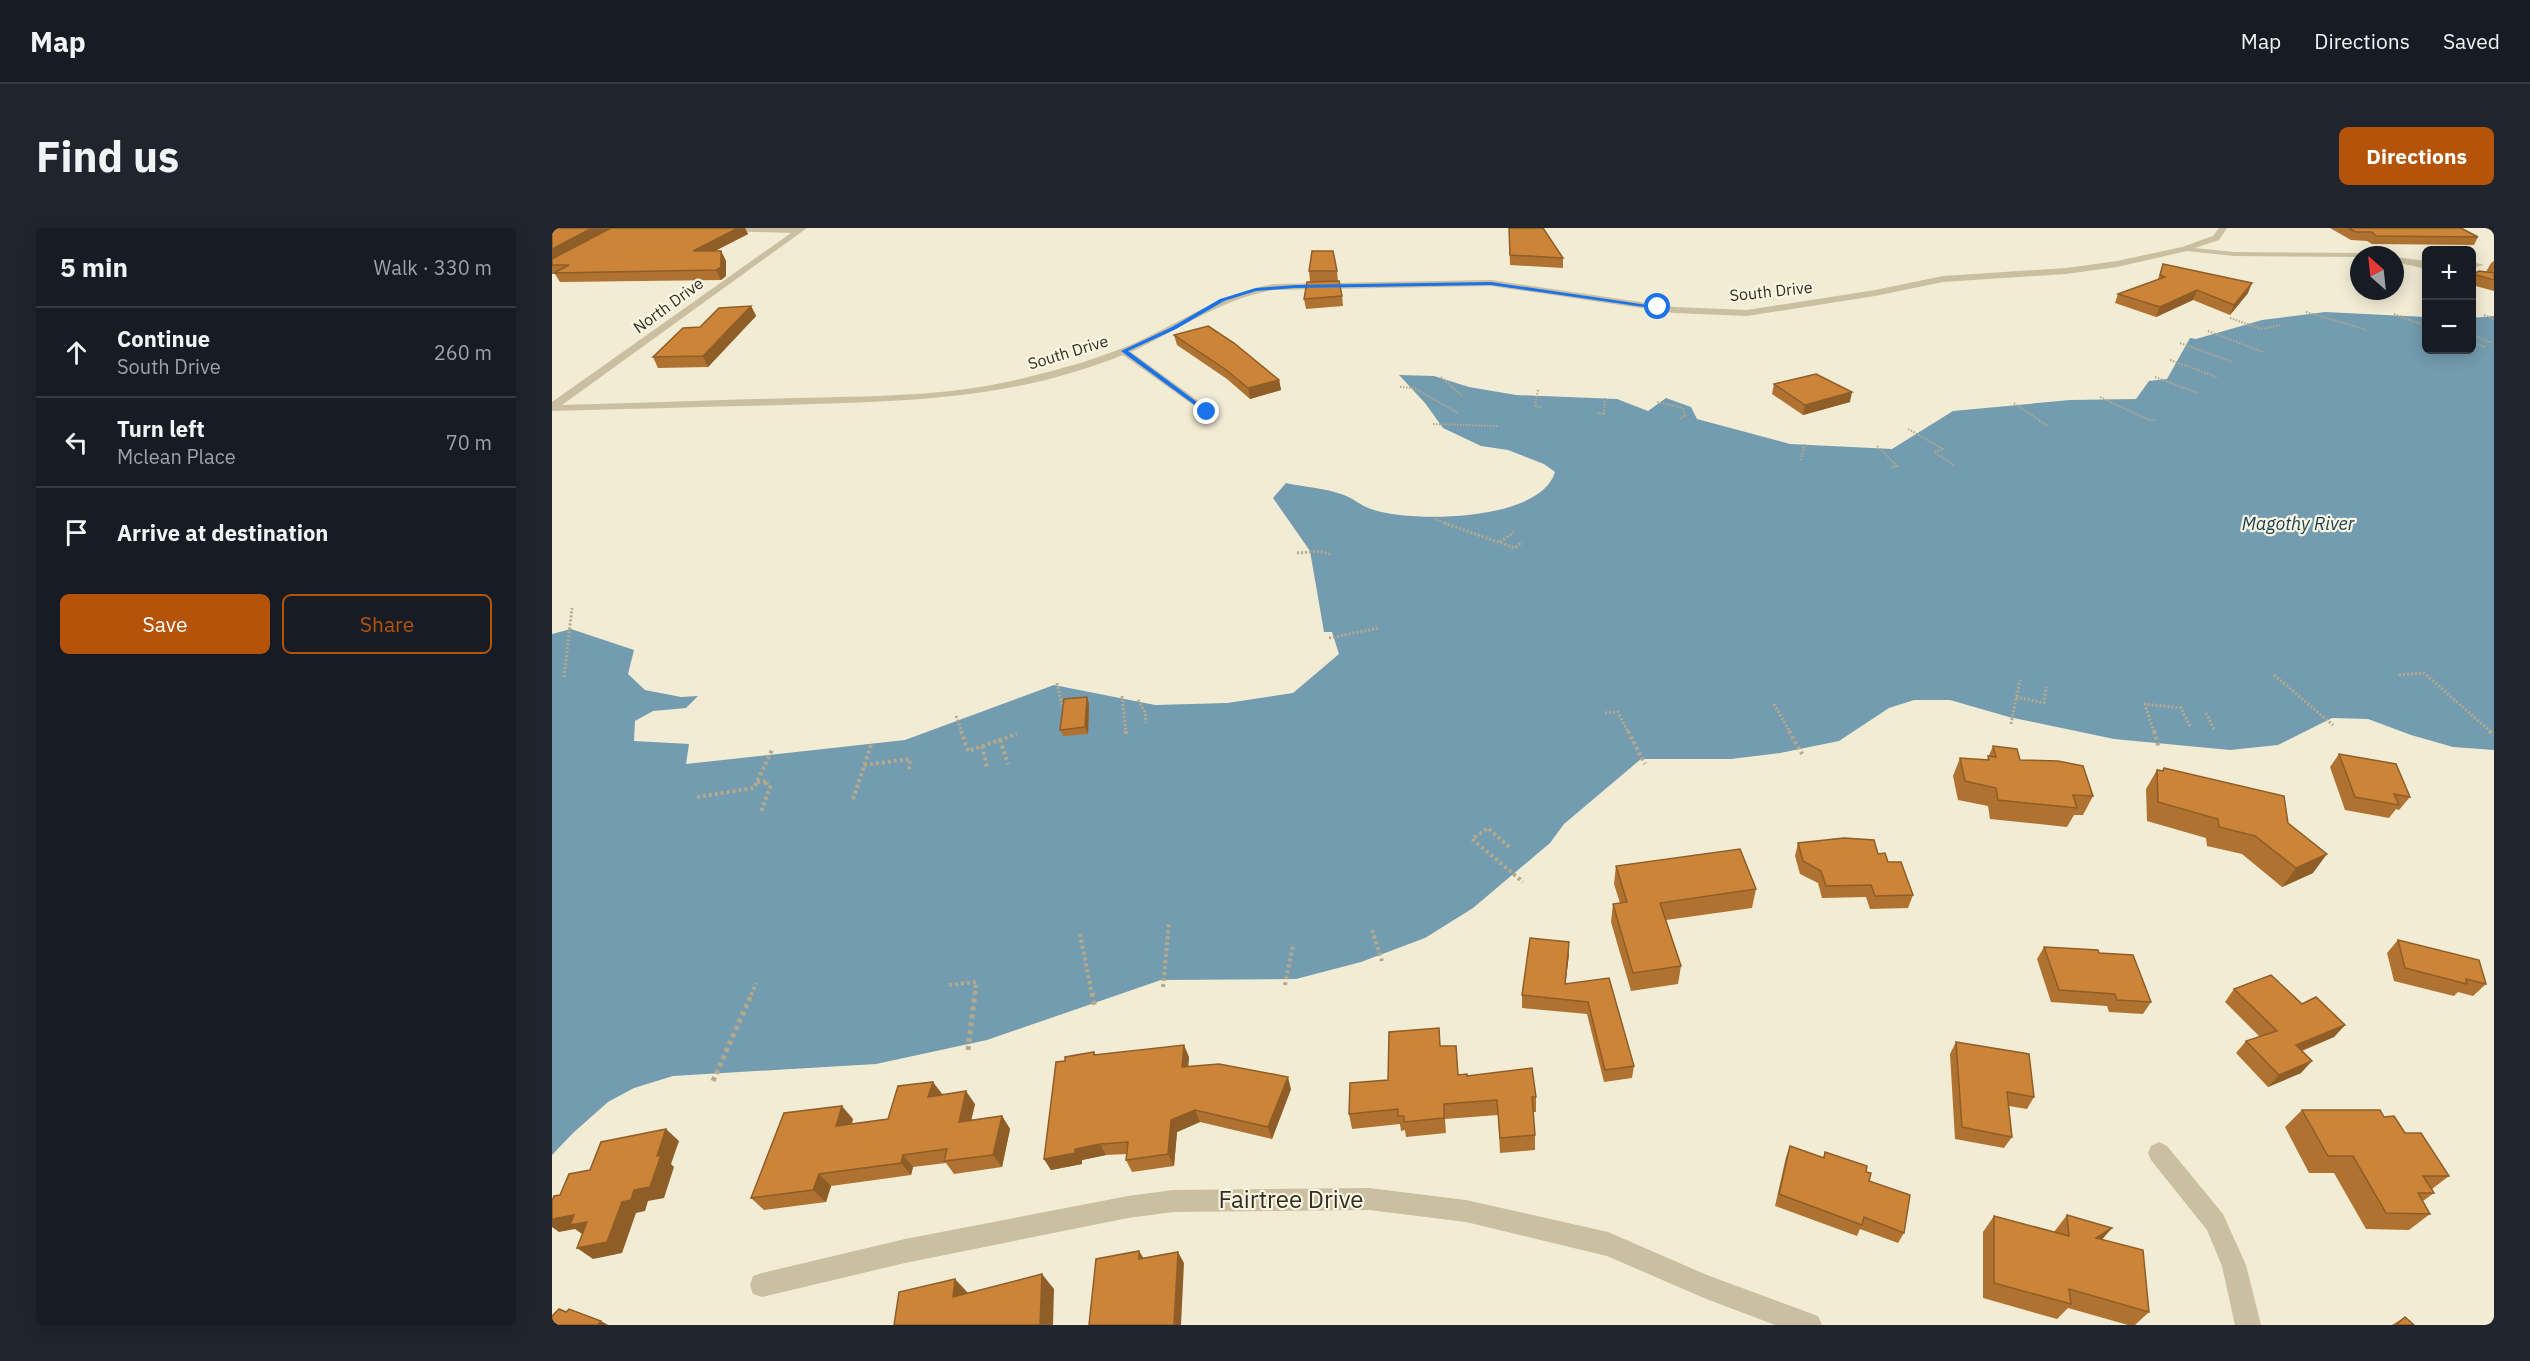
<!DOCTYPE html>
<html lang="en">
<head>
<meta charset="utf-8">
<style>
  body { margin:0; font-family:"IBM Plex Sans",sans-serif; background:#20242c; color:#f1f3f6 }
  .controls { position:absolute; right:18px; top:18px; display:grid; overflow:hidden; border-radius:9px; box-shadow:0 3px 15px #0003 }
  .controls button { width:54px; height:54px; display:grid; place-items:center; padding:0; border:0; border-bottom:2px solid #363941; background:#171b24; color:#f1f3f6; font:30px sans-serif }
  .compass { position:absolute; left:1798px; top:18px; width:54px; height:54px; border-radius:50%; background:#171b24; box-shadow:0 3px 15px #0003; rotate:333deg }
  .stop { position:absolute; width:18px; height:18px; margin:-14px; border:4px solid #1a73e8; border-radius:50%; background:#fff }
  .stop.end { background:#1a73e8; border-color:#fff; box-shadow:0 2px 6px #0008 }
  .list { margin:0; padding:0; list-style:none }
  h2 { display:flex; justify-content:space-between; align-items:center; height:78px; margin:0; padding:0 24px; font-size:26px }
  h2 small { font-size:20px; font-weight:400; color:#9ea1a6 }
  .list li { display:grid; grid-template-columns:39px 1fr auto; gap:18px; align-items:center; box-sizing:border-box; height:90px; padding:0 24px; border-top:2px solid #363941 }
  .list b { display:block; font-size:22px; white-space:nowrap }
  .list p { margin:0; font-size:20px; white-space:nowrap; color:#9ea1a6 }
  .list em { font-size:20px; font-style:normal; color:#9ea1a6 }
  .actions { display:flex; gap:12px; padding:18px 24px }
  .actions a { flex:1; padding:14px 0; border:2px solid #b45309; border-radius:9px; text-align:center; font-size:21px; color:#b45309 }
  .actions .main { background:#b45309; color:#fff }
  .icon { flex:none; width:33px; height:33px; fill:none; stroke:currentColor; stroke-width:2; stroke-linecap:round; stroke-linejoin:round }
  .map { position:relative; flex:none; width:1942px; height:1097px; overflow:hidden; border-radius:9px }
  header { display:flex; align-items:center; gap:36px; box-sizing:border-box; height:84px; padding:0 30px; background:#171b24; border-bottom:2px solid #363941 }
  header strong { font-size:28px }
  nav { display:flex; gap:33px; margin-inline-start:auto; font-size:21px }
  .intro { display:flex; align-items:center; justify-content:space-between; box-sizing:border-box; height:144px; padding:0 36px }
  h1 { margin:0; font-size:42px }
  .button { padding:15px 27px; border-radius:9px; background:#b45309; color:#fff; font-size:21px; font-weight:700 }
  main { display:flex; gap:36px; padding:0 36px }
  aside { flex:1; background:#171b24; border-radius:9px; box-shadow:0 3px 15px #0003 }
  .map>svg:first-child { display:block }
  .water { fill:#739cb0 }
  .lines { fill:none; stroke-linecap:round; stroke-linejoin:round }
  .path-far3 { stroke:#b5a98b; stroke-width:2; stroke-dasharray:1.5 1.5; stroke-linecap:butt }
  .path-far2 { stroke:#b5a98b; stroke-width:3; stroke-dasharray:2 2; stroke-linecap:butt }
  .path-far1 { stroke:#b5a98b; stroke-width:4; stroke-dasharray:3 3; stroke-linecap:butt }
  .path { stroke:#b5a98b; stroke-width:5; stroke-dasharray:4 4; stroke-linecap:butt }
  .service { fill:#cabfa1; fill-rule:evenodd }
  .minor { fill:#cabfa1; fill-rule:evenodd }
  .wall { fill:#af7230 }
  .shaded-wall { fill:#8f5d27 }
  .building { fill:#cc8538; stroke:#8f5d27; stroke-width:1.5 }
  .route { fill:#1a73e8 }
  .labels { text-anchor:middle; stroke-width:4.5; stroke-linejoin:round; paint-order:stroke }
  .far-street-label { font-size:16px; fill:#332d24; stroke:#f9f5e1 }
  .far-water-label { font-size:18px; font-style:italic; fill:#184156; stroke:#f9f5e1 }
  .near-street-label { font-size:24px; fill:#332d24; stroke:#f9f5e1 }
</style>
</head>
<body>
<header>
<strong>Map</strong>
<nav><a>Map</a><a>Directions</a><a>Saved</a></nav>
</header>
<div class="intro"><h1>Find us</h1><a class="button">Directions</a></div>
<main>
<aside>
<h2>5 min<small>Walk · 330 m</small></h2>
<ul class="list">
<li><svg class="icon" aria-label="ahead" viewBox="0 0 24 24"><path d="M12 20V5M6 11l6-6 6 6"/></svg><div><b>Continue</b><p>South Drive</p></div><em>260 m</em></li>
<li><svg class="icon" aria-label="left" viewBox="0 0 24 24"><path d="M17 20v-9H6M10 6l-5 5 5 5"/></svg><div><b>Turn left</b><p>Mclean Place</p></div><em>70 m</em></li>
<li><svg class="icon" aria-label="arrive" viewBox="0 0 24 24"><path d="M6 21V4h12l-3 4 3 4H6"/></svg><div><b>Arrive at destination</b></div></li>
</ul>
<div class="actions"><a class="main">Save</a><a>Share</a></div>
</aside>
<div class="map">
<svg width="1942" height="1097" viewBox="0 0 1942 1097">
  <rect width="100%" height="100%" fill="#f2ecd5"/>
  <!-- water -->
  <path class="water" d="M1773,84L1874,89V122H1920V90L1942,88V522L1901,519L1859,507L1816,491L1780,490L1726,517L1678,522L1562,511L1457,489L1398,472H1362L1337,480L1287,513L1228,525L1179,531H1089L1012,596L998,615L921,680L873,710L809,734L744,751L609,752L435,812L324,836L121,848L82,860L56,874L21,905L0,927V406L19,401L82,422L76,446L93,462L129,469L146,468L134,480L101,483L83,493L82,513L137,516L134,536L353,512L502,457L603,477L675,475L741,465L787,426L780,404H772L758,323L721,270L734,255C752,259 772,260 789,266C800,269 810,279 822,282C862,295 989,293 1003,244L992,236L956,222L929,218L891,200L873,175L847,147L882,148L917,159L964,167L1065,171L1096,183L1114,170L1139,179L1145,191L1238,216L1340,221L1401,183L1518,172L1584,171L1597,153L1615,151L1638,110L1644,111L1710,92Z"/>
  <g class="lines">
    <!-- path-far3 -->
    <g class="path-far3">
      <polyline points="1754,84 1815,102"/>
      <polyline points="1842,86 1874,98"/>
      <polyline points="1932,87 1942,91"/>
      <polyline points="1678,90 1709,101 1729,97"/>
      <polyline points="1656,103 1711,124"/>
      <polyline points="1920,107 1940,115"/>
      <polyline points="1920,114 1933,119"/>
      <polyline points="1628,115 1681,134"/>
      <polyline points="1618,132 1665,149"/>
      <polyline points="889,149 910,168"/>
      <polyline points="1603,149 1646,165"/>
      <polyline points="848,159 862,160 906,185"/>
      <polyline points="986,162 983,178 989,179"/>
      <polyline points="1548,169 1599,193 1605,191"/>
      <polyline points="1105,174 1131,180 1133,188 1127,191"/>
      <polyline points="1462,175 1497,199"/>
      <polyline points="1046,185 1052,186 1053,170"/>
      <polyline points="881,196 946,198"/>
      <polyline points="1356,201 1391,221 1382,224 1402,237"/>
      <polyline points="1325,218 1345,238 1339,239"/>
      <polyline points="1249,232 1253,215"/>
      <polyline points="882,291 897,296"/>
    </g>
    <!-- path-far2 -->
    <g class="path-far2">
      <polyline points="892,295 963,320 970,314"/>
      <polyline points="948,314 962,304"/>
      <polyline points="745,325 768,323 780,327"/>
      <polyline points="777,410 827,400"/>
      <polyline points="1722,447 1781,497"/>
      <polyline points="1847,447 1872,445 1939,504"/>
      <polyline points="12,449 20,380"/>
      <polyline points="505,455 510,478"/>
      <polyline points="570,468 574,504"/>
      <polyline points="1464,469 1492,475 1494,459"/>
      <polyline points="586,472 593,484 594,495"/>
      <polyline points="1222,476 1238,504"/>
      <polyline points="1053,485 1066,484 1076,504"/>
      <polyline points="1654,485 1662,501"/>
      <polyline points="404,488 410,504"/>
      <polyline points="1459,496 1468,452"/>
      <polyline points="1602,504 1593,476 1629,480 1638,498"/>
    </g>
    <!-- path-far1 -->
    <g class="path-far1">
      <polyline points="409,503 416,523 465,506"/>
      <polyline points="574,503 574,506"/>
      <polyline points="1076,503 1093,536"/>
      <polyline points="1237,503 1250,526"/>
      <polyline points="1602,503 1607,520"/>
      <polyline points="1937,503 1942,507"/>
      <polyline points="448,512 456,536"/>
      <polyline points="430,518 435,540"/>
      <polyline points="312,537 358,531 357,541"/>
      <polyline points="205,554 216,553 214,556 218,559 209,584"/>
      <polyline points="145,569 202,560 220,522"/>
      <polyline points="301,571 320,514"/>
      <polyline points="957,619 936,600 920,611 971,654"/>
      <polyline points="820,702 830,733"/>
      <polyline points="528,706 540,767"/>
      <polyline points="397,757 424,754 423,767"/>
      <polyline points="733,757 741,717"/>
      <polyline points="611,759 617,694"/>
      <polyline points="199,767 204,755"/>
    </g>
    <!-- path -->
    <g class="path">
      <polyline points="540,765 543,780"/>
      <polyline points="416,822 423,765"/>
      <polyline points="161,853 200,765"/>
    </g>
    <!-- service -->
    <polygon class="service" points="1855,31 1874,37 1874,41 1852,36 1852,32"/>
    <!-- minor -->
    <g class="minor">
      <path d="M136,0H255L10,177C88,175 165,172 242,170C320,168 396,169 472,150C510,141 549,130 585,114C631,93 671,65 722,56L939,52L1122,79L1195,82L1323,62L1391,48L1514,40L1565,33L1630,19L1661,8L1667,0H1675L1667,12L1643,20L1682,24L1811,25L1815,27H1807V29L1682,28L1635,23L1565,39L1514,46L1391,54L1323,68L1195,88L1122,85L939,58L722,62C669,71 627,102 579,124L659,182L660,184L655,187L571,127C456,173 352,173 232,177C154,179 77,181 0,183V174L239,5L140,2Z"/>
      <polygon points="1843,29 1874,33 1874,37 1843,35"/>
      <polygon points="1920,34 1932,37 1920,40"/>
      <polygon points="1607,914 1615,918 1671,986 1694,1037 1709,1097 1683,1097 1670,1038 1655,1002 1599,932 1596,925 1599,918"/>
      <polygon points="817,960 914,972 1056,1004 1155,1047 1266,1088 1270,1097 1223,1097 1152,1070 1055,1028 914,994 817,982 621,984 576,990 353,1035 210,1069 201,1066 198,1057 201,1048 210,1045 353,1011 576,968 621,962"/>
    </g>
  </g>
  <!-- wall -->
  <g class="wall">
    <polygon points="0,0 193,0 196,6 163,23 169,23 174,33 174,48 169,52 8,54 3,46 0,46"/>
    <polygon points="957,0 1011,30 1011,40 958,37"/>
    <polygon points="1778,0 1909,0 1926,9 1922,17 1820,16 1815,13 1799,12"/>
    <polygon points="1942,33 1942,63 1920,57 1920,49 1921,46 1934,44 1939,35"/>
    <polygon points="1611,36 1696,65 1678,87 1641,72 1604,89 1563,75 1566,66 1606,51"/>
    <polygon points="757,43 785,43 786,53 758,53"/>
    <polygon points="790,68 791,78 754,81 752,71"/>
    <polygon points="199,78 204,88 156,139 106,140 101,129"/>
    <polygon points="622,107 727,152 729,162 698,171 675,151 625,117"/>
    <polygon points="1222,156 1298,174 1251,187 1220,166"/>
    <polygon points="537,475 536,506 511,508 508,502"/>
    <polygon points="1441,518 1541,568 1531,587 1522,587 1515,599 1438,591 1436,578 1406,572 1401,548 1408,530 1435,532"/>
    <polygon points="1787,526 1858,569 1847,582 1844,581 1837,590 1793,582 1778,539"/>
    <polygon points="1612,540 1736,595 1761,645 1730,659 1690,626 1655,618 1654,610 1595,593 1594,561 1605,542 1610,543"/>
    <polygon points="1246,615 1326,626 1336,634 1361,667 1356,680 1318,681 1314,669 1270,670 1266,655 1248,646 1243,628"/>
    <polygon points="1064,638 1204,661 1200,680 1114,692 1129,738 1126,756 1079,763 1059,694 1061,676 1068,675 1062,656"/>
    <polygon points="1846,712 1934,756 1921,768 1906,764 1902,768 1842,753 1835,725"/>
    <polygon points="1492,719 1547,725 1599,774 1591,786 1557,784 1555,778 1499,774 1485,731"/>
    <polygon points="1017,726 1013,756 1057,750 1082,838 1080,850 1052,854 1035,786 970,780 970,767"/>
    <polygon points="1682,761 1750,776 1793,797 1782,809 1750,823 1749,845 1716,859 1684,825 1694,813 1708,809 1673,774"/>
    <polygon points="1404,814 1482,869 1475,881 1457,878 1460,909 1452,920 1403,911 1398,826"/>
    <polygon points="889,818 906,847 915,848 984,869 984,884 981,884 983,907 983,922 948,925 946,887 893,891 894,905 854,909 853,902 849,903 848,896 800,901 797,886"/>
    <polygon points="542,824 544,827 637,829 636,839 739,861 720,911 648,894 625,904 622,938 580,944 574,932 575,926 554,927 530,932 530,936 499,942 492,931 513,833"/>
    <polygon points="391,867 423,876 419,892 450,888 458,901 450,939 402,946 394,935 361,939 359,947 279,958 274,974 212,982 199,970 301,891 300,896 336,891"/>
    <polygon points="1750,882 1832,889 1853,905 1897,948 1880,961 1882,965 1871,973 1878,986 1857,1002 1814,1001 1782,945 1757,945 1733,899"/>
    <polygon points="1238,918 1271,930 1273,924 1314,944 1317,953 1352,1005 1346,1015 1308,1001 1305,1008 1223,978 1234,929"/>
    <polygon points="1515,987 1560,1000 1550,1011 1597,1084 1583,1097 1576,1097 1516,1080 1505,1091 1431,1070 1431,1004 1442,988 1502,1004"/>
    <polygon points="1853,1089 1862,1097 1840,1097"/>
  </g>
  <!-- shaded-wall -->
  <g class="shaded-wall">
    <polygon points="40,0 61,0 0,33 0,21"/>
    <polygon points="186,0 193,0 196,6 145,32 141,23"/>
    <polygon points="169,23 174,33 174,48 169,52 164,42"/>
    <polygon points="1700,55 1696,65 1678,87 1682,77"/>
    <polygon points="1645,62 1641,72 1604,89 1608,79"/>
    <polygon points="199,78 204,88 156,139 151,128"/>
    <polygon points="727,152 729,162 698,171 696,160"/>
    <polygon points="1300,164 1298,174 1251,187 1253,177"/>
    <polygon points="535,469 537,475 536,506 533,499"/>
    <polygon points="1775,626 1761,645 1730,659 1744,640"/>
    <polygon points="1017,714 1017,726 1012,769 1013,756"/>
    <polygon points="1793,797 1782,809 1733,829 1744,817"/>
    <polygon points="632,817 637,829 635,851 630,839"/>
    <polygon points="1760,833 1749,845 1716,859 1727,847"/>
    <polygon points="736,849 739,861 720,911 716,899"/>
    <polygon points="381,854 391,867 376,869"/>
    <polygon points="414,863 423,876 416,907 407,894"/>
    <polygon points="290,878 301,891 295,911 284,898"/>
    <polygon points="643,882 648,894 625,904 622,938 616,926 619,892"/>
    <polygon points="450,888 458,901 450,939 441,927"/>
    <polygon points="114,901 127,913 119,936 122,939 112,970 96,973 93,983 84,985 70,1025 41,1031 25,1020 82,962 105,928"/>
    <polygon points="548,916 554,927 530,932 530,936 499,942 492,931 523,921"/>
    <polygon points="351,927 361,939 359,947 349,935"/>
    <polygon points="267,946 279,958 274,974 261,962"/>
    <polygon points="22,987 35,994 33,1008 23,1001 7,1004 0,999 0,991"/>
    <polygon points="1560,1000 1546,1016 1544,1010"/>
    <polygon points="587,1023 594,1034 587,1031"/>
    <polygon points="626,1024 632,1035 629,1097 622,1097"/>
    <polygon points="490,1046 502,1061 501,1097 488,1097"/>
    <polygon points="403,1051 417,1066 401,1069"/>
    <polygon points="49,1093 56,1097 46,1097"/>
  </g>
  <!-- building -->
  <g class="building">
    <polygon points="0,0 40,0 0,21"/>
    <polygon points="59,0 186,0 141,23 169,23 169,39 164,42 2,45 17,37 0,37 0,31"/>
    <polygon points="957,0 991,0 1011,30 958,27"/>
    <polygon points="1796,0 1909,0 1926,9 1824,8 1820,4 1804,4"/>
    <polygon points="760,23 781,23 785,43 757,43"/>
    <polygon points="1611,36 1700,55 1682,77 1645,62 1608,79 1566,66 1613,49 1608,47"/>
    <polygon points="1927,43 1942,45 1942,52 1921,46"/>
    <polygon points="787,53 790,68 752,71 755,54"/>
    <polygon points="199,78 151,128 101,129 131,100 148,99 167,80"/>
    <polygon points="656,98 682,115 727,152 696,160 673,141 622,107"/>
    <polygon points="1264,146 1300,164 1253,177 1222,156"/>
    <polygon points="535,469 533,499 508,502 512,471"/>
    <polygon points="1441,518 1465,521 1468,532 1506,533 1531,538 1541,568 1521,567 1525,580 1446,572 1444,560 1413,553 1408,530 1437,532 1436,528 1444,529"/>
    <polygon points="1787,526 1844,536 1858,569 1842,566 1847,577 1803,569"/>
    <polygon points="1612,540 1732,568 1736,595 1775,626 1744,640 1703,608 1667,599 1666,591 1606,574 1605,542 1611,543"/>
    <polygon points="1292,610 1322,612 1326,626 1333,625 1336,634 1349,634 1361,667 1323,668 1319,657 1274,658 1269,643 1251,633 1246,615"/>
    <polygon points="1188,621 1204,661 1108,675 1129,738 1081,745 1061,676 1075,674 1064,638"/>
    <polygon points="978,710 1017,714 1013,756 1057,750 1082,838 1053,842 1036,774 970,767"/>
    <polygon points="1846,712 1927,732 1934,756 1914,751 1915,756 1853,740"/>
    <polygon points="1492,719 1546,722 1547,725 1581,727 1599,774 1565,772 1563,766 1507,762"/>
    <polygon points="1719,747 1750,776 1764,769 1793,797 1744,817 1760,833 1727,847 1694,813 1725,803 1682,761"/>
    <polygon points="887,800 888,818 904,818 906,847 915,846 915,848 980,840 984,869 980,869 983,907 948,910 945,872 892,876 892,890 852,894 852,888 846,888 846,881 797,886 798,855 836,852 837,804"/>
    <polygon points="1404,814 1477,826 1482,869 1455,864 1460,909 1410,899"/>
    <polygon points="632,817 630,839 667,836 736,849 716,899 643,882 619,892 616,926 574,932 576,914 548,916 523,921 523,925 492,931 504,834 513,833 513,829 542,824 542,827"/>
    <polygon points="381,854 376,869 414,863 407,894 450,888 441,927 392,933 395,921 351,927 349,935 267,946 261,962 199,970 232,885 290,878 284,898 336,891 346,858"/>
    <polygon points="1750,882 1828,882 1832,889 1842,888 1853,905 1869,905 1897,948 1871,948 1882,965 1866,965 1878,986 1834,985 1801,928 1776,928"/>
    <polygon points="114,901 105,928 109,927 98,959 82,962 79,972 70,974 55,1014 25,1020 35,994 18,997 22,987 0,991 0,973 2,968 8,967 17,946 38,942 49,914"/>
    <polygon points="1238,918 1272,930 1273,924 1315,938 1314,944 1319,945 1317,953 1358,967 1352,1005 1312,989 1310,997 1227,966"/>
    <polygon points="1515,987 1560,1000 1544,1010 1591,1022 1597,1084 1517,1061 1519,1076 1442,1055 1442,988 1517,1008"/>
    <polygon points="587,1023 587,1031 626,1024 622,1097 537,1097 544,1031"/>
    <polygon points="490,1046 488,1097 342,1097 347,1064 403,1051 401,1069"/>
    <polygon points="7,1081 14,1084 17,1081 49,1093 46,1097 0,1097 0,1088"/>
    <polygon points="1853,1089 1862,1097 1844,1097"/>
  </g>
  <!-- route -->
  <polygon class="route" points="939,54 1109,79 1106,81 939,57 743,60 704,63 672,73 624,101 576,123 657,183 655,186 569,123 620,99 668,71 704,60 743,57"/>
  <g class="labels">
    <!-- far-street labels -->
    <g class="far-street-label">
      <text transform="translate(1219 63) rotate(-6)" y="6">South Drive</text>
      <text transform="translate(116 77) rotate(-36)" y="6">North Drive</text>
      <text transform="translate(516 124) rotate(-17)" y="6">South Drive</text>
    </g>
    <!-- far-water labels -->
    <g class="far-water-label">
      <text x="1746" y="302">Magothy River</text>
    </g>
    <!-- near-street labels -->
    <g class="near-street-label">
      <text x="739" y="980">Fairtree Drive</text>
    </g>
  </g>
</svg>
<div class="controls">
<button>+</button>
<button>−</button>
</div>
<svg class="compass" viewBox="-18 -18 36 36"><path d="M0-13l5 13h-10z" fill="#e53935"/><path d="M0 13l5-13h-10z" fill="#9ea1a6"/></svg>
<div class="stop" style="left:1106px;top:79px"></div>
<div class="stop end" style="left:655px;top:184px"></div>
</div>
</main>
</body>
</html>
